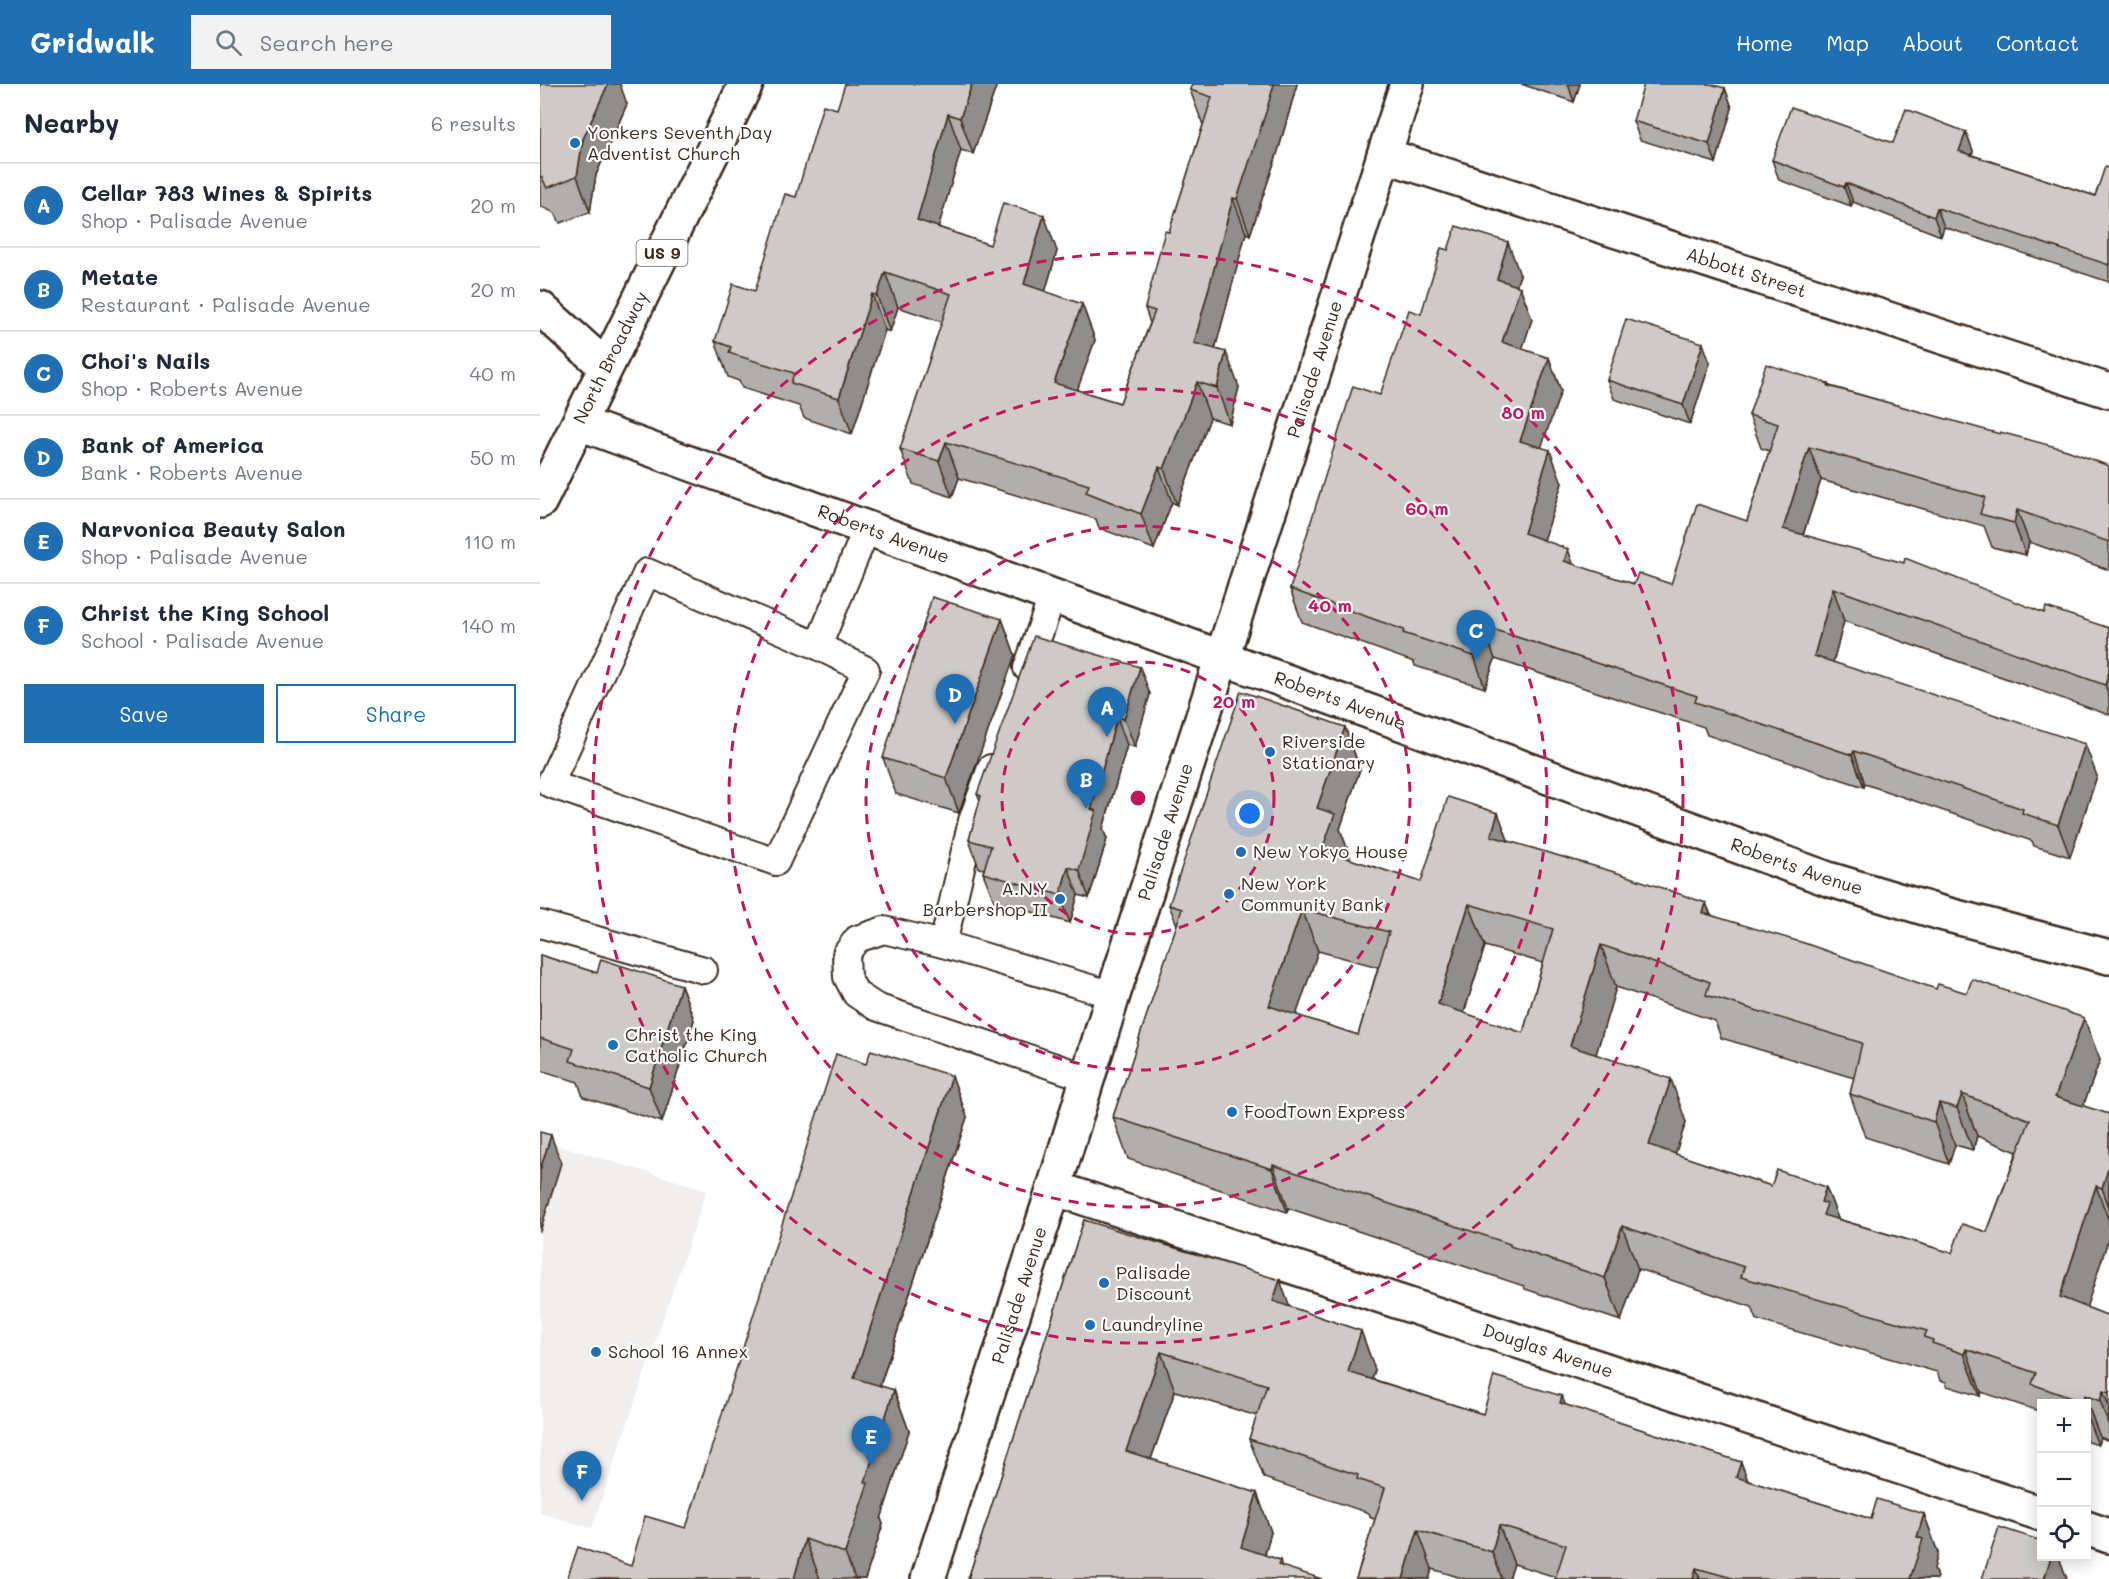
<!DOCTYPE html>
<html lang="en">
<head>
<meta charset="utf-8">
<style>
  body { margin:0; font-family:Mali,sans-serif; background:#f2f2f3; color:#1f2937 }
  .controls { position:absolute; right:18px; bottom:18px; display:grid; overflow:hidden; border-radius:0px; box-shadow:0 3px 15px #0003 }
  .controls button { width:54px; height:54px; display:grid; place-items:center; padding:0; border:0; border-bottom:2px solid #e0e1e3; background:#fff; color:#1f2937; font:30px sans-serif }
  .you { position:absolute; left:710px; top:730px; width:21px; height:21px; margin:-15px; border:4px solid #fff; border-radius:50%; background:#1a73e8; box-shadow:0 0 0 9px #1a73e833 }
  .badge { display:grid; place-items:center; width:39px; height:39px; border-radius:50%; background:#1f6fb2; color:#fff; font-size:20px; font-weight:700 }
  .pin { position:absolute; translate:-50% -50px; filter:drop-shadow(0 2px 3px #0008) }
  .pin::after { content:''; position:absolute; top:32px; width:21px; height:18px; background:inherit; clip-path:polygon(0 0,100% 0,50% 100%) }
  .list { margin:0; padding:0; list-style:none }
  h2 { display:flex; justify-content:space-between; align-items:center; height:78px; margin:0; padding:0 24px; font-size:26px }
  h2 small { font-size:20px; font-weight:400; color:#747a83 }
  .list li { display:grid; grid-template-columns:39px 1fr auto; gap:18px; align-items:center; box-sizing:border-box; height:84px; padding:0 24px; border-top:2px solid #e0e1e3 }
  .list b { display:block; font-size:22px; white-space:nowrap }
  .list p { margin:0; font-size:20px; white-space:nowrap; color:#747a83 }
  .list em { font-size:20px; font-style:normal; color:#747a83 }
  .actions { display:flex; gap:12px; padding:18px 24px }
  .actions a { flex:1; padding:14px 0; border:2px solid #1f6fb2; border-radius:0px; text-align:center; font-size:21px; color:#1f6fb2 }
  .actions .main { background:#1f6fb2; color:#fff }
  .icon { flex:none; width:33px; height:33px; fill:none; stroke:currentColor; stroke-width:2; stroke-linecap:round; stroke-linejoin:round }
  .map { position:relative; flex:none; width:1569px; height:1495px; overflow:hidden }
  header { display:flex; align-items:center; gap:36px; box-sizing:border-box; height:84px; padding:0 30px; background:#1f6fb2; color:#fff }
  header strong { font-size:28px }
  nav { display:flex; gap:33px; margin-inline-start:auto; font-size:21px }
  .search { width:420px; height:54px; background:#f2f2f3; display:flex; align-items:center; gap:15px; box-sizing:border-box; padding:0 21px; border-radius:0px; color:#747a83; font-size:22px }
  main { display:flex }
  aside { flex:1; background:#fff }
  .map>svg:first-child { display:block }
  .built { fill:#f1efee }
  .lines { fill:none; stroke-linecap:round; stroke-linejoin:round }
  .service-casing { stroke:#3b2a1e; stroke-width:30 }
  .minor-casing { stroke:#3b2a1e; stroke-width:38 }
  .tertiary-casing { stroke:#3b2a1e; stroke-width:38 }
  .primary-casing { stroke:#3b2a1e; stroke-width:38 }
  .service { stroke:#fff; stroke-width:26 }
  .minor { stroke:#fff; stroke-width:33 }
  .tertiary { stroke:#fff; stroke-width:33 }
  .primary { stroke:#fff; stroke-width:33 }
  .wall { fill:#b2aeab; stroke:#3b2a1e; stroke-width:1.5; fill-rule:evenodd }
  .shaded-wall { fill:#918d8b; stroke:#3b2a1e; stroke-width:1.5 }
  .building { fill:#cfcac7; stroke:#3b2a1e; stroke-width:1.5; fill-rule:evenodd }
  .ring { fill:none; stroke:#c2185b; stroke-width:3; stroke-dasharray:10 8 }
  .poi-dot { fill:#1f6fb2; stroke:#fff; stroke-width:2 }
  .labels { text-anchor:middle; stroke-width:4.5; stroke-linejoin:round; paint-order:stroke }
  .shield { fill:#fff; stroke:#766a62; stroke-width:1.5 }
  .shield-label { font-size:16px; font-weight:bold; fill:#3b2a1e }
  .poi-label { font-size:18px; fill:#3b2a1e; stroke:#fff; text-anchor:start }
  .street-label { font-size:18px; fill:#3b2a1e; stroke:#fff }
  .centre { fill:#c2185b; stroke:#fff; stroke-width:3 }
  .ring-label { font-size:18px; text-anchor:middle; font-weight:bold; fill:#c2185b; stroke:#fff; stroke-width:4.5; stroke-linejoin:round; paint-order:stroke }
</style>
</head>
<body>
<header>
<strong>Gridwalk</strong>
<div class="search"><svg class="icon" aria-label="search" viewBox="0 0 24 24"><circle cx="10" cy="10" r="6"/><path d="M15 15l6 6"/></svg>Search here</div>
<nav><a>Home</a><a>Map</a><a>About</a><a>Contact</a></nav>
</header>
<main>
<aside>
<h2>Nearby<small>6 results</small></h2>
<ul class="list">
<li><span class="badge">A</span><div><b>Cellar 783 Wines &amp; Spirits</b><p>Shop · Palisade Avenue</p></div><em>20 m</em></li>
<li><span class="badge">B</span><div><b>Metate</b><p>Restaurant · Palisade Avenue</p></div><em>20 m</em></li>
<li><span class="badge">C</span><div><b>Choi's Nails</b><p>Shop · Roberts Avenue</p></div><em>40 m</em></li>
<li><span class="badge">D</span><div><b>Bank of America</b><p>Bank · Roberts Avenue</p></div><em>50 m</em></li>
<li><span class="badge">E</span><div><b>Narvonica Beauty Salon</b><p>Shop · Palisade Avenue</p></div><em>110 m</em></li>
<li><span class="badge">F</span><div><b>Christ the King School</b><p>School · Palisade Avenue</p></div><em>140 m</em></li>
</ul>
<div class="actions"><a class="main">Save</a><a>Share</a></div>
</aside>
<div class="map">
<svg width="1569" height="1495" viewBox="0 0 1569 1495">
  <rect width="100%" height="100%" fill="#fff"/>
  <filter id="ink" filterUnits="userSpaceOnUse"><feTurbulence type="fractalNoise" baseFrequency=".0167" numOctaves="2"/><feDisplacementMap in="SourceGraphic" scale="12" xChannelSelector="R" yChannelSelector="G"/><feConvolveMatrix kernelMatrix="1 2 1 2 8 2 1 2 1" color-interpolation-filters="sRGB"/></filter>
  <g filter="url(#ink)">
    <!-- built -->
    <polygon class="built" points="0,1056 167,1106 52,1444 0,1429"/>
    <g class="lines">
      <!-- service casing -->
      <g class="service-casing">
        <g id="service">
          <polyline points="278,562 107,488 10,700 236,778 326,586 278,562 327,444"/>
          <polyline points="487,584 512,513"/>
          <polyline points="0,840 164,886"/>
          <polyline points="403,860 432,737 451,684"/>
          <polyline points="548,994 336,923 316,910 307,893 306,870 317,855 344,846 403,860 573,911"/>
        </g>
      </g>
      <!-- minor casing -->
      <g class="minor-casing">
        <g id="minor">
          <path id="s1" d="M844,71L1569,307"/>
          <polyline points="0,224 65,282"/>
          <path id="s2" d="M514,1104L1502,1430"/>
          <polyline points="1546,1444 1569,1452"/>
        </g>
      </g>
      <!-- tertiary casing -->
      <g class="tertiary-casing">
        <g id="tertiary">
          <path id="s3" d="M39,339L1288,795L1401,829L1569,873"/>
          <path id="s4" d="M388,1495L514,1104L573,911L867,0"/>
        </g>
      </g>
      <!-- primary casing -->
      <g class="primary-casing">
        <g id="primary">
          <path id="s5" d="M0,417L206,0"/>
        </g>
      </g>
      <!-- service -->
      <use href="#service" class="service"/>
      <!-- minor -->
      <use href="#minor" class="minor"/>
      <!-- tertiary -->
      <use href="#tertiary" class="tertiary"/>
      <!-- primary -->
      <use href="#primary" class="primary"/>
    </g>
    <!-- wall -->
    <g class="wall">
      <polygon points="0,0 87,20 56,91 50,128 20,139 15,129 0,122"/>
      <polygon points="457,0 433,70 421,66 398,143 450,161 517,167 505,208 542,220 555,256 537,306 580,319 610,239 605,224 663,41 650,6 652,0 757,0 739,64 710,151 706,149 675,265 699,303 690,340 670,334 637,421 632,418 614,465 559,444 556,435 419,394 412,413 373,400 360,365 402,238 358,223 350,248 345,246 312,350 264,334 259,322 202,304 199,297 188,293 175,257 215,207 256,113 297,25"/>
      <polygon points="981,0 1040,0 1034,18"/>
      <polygon points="1185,4 1192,24 1176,79 1100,56 1093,37"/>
      <polygon points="1426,48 1433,67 1432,71 1555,112 1569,84 1569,198 1404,143 1401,152 1313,118 1311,122 1239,96 1232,76"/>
      <polygon points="980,191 976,202 980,203 992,235 982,265 1009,274 1021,307 1001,363 1022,399 1004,456 1033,481 1094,500 1131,500 1207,437 1229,367 1221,364 1209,331 1289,300 1290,302 1569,382 1569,486 1489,458 1486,471 1452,463 1444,442 1281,396 1263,451 1504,529 1569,544 1569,631 1304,537 1293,578 1557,692 1530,773 1494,762 1492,757 1325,700 1324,703 1167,651 1164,643 955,575 945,604 875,582 874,578 762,538 750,505 840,311 881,230"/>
      <polygon points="1170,279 1150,340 1074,315 1067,296"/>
      <polygon points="462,535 475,571 419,729 356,710 343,674"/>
      <polygon points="610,610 595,663 587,661 563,745 567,755 549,814 538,811 530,839 454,817 443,789 444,785 439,784 429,756 440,717 437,710"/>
      <path d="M805,643L820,685L800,745L810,772L809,775L881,798L958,729L968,757L1166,819L1171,831L1560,976L1543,1022L1569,1030V1153L1546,1223L1569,1232V1357L1560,1353L1558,1361L1546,1357V1320H1502V1328L1441,1308L1440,1312L1407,1302L1406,1298L1400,1296L1397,1288L1217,1236L1212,1223L1098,1185L1081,1237L985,1205L984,1202L748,1124L747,1128L588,1075L573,1033L637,841L629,821ZM945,862L1003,879L983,949L924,929ZM778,867L838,883L818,951L756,931ZM1076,903L1175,937L1181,954L1314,994L1310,1010L1325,1053L1409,1080L1415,1061L1433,1066L1437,1052L1477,1068L1447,1148L1412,1169L1298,1135L1286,1103L1231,1102L1135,1070L1146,1038L1056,970Z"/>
      <polygon points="0,871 57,889 141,901 154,936 122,1038 43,1013 38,998 0,986"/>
      <polygon points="326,980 412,992 427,1033 340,1302 354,1306 369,1347 341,1435 343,1440 325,1495 27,1495 91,1482 146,1444"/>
      <polygon points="544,1136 750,1223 821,1247 835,1286 832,1295 943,1330 1026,1321 1201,1378 1208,1397 1331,1435 1384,1430 1398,1469 1394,1484 1397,1494 1397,1495 1015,1495 1016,1493 974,1480 969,1495 925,1495 892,1485 889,1495 816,1495 835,1435 831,1434 829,1429 724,1394 709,1355 717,1332 635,1307 611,1375 717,1409 731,1448 725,1471 740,1476 742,1483 428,1495"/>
    </g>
    <!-- shaded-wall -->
    <g class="shaded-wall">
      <polygon points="68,0 80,0 87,20 56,91 50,128 37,92 43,55"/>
      <polygon points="432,0 457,0 433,70 420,34"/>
      <polygon points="734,0 757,0 739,64 710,151 697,115"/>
      <polygon points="1028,0 1040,0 1034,18"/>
      <polygon points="1185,4 1192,24 1176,79 1169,60"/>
      <polygon points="408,30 421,66 390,172 377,136"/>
      <polygon points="1426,48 1433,67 1426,86 1419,67"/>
      <polygon points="1306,99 1313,118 1311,122 1304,103"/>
      <polygon points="693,114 706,149 667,295 654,259"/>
      <polygon points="1397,124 1404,143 1401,152 1394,133"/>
      <polygon points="504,131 517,167 497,236 484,200"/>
      <polygon points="968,158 980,191 968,228 957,195"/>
      <polygon points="345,188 358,223 350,248 337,212"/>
      <polygon points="980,203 992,235 974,291 962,258"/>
      <polygon points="332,210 345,246 312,350 299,314"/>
      <polygon points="542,220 555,256 527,335 514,299"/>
      <polygon points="1163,259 1170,279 1150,340 1143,321"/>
      <polygon points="686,268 699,303 690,340 677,304"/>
      <polygon points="1009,274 1021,307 992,390 980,357"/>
      <polygon points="657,298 670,334 637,421 624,385"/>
      <polygon points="406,358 419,394 412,413 399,377"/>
      <polygon points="1269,363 1281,396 1254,478 1243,445"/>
      <polygon points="1010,366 1022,399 996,482 984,449"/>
      <polygon points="619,383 632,418 614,465 601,430"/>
      <polygon points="1477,426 1489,458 1486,471 1474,439"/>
      <polygon points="1028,465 1039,497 1024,477"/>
      <polygon points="1293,504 1304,537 1286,605 1274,572"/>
      <polygon points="462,535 475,571 419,729 406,694"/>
      <polygon points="943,542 955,575 945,604 934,572"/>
      <polygon points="600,583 610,610 595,663 584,635"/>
      <polygon points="1569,588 1569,613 1565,601"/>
      <polygon points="577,633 587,661 563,745 567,755 549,814 539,786 551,725"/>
      <polygon points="805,643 820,685 800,745 810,772 798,809 782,766 777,724"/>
      <polygon points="1545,660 1557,692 1530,773 1518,741"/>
      <polygon points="1314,667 1325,700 1324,703 1312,671"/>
      <polygon points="958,729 974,772 951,752"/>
      <polygon points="528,783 538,811 530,839 520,811"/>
      <polygon points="1166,819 1182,862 1163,829"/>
      <polygon points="929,820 945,862 913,963 898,920"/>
      <polygon points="762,825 778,867 745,964 729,922"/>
      <polygon points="1061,861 1076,903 1046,1004 1030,962"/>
      <polygon points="141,901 154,936 122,1038 109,1003"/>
      <polygon points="1544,934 1560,976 1531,1055 1515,1013"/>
      <polygon points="412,992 427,1033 329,1335 314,1294"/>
      <polygon points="1131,995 1146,1038 1124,1104 1109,1061"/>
      <polygon points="1422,1010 1437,1052 1433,1066 1417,1024"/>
      <polygon points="1399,1019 1415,1061 1409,1080 1394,1038"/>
      <polygon points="11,1051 21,1079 0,1148 0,1086"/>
      <polygon points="733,1081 748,1124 747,1128 732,1085"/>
      <polygon points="1569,1082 1569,1123 1562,1104"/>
      <polygon points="1556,1102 1569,1137 1569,1153 1536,1256 1520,1213"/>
      <polygon points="1286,1103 1302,1145 1283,1131 1281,1118"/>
      <polygon points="1082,1142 1098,1185 1081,1237 1065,1194"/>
      <polygon points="740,1196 754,1235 733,1217"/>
      <polygon points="821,1247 835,1286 822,1327 808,1288"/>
      <polygon points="1426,1265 1441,1308 1440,1312 1424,1270"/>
      <polygon points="621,1268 635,1307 600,1406 586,1367"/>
      <polygon points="354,1306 369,1347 341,1435 343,1440 325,1495 315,1495 305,1469 325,1398"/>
      <polygon points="1563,1307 1569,1323 1569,1342 1560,1317"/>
      <polygon points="1544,1311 1560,1353 1558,1361 1546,1330 1546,1320 1543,1320 1542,1318"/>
      <polygon points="1022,1312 1037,1351 1020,1319"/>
      <polygon points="1201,1378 1215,1417 1196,1393"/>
      <polygon points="717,1409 731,1448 718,1495 701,1463"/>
      <polygon points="1384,1430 1398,1469 1394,1484 1397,1494 1397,1495 1370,1495 1377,1453"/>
      <polygon points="959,1441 974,1480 969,1495 962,1495 952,1468"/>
      <polygon points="878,1446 892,1485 889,1495 863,1495"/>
      <polygon points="265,1455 280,1495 254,1495"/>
      <polygon points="1511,1473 1519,1473 1527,1495 1504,1495"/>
      <polygon points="1156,1484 1160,1495 1153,1495"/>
    </g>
    <!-- building -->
    <g class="building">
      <polygon points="0,0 68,0 43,55 37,92 7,104 2,93 0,93"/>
      <polygon points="305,0 432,0 420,34 408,30 377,136 450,161 463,119 504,131 484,200 542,220 514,299 580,319 615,227 605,224 625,147 629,148 672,13 650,6 652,0 734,0 726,28 697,115 693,114 654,259 686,268 677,304 657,298 624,385 619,383 601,430 546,408 549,401 406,358 399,377 360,365 411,210 345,188 337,212 332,210 299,314 251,299 254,289 189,269 191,263 175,257 193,200 215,207 245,110 256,113 283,21 297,25"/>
      <polygon points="1104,0 1170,0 1185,4 1169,60 1093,37"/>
      <polygon points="1251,23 1353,59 1366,25 1426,48 1419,67 1555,112 1565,83 1569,84 1569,181 1397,124 1394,133 1306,99 1304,103 1232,76"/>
      <polygon points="916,142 968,158 957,195 980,203 962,258 1009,274 980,357 1010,366 984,449 1028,465 1024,477 1094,500 1098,489 1131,500 1157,420 1207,437 1238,340 1209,331 1226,280 1289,300 1288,302 1460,350 1460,348 1527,366 1569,382 1569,458 1477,426 1474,439 1440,430 1445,413 1269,363 1243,445 1364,479 1365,474 1504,529 1506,523 1569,544 1569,588 1565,601 1293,504 1274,572 1545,660 1518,741 1482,729 1483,725 1314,667 1312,671 1155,618 1157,612 943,542 934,572 863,549 864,546 750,505 813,302 840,311 869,226 881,230 901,164 908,166"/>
      <polygon points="1086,235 1163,259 1143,321 1067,296"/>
      <polygon points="392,513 462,535 406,694 343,674"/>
      <polygon points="494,552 600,583 584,635 577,633 551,725 556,727 539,786 528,783 520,811 443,789 451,762 429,756 441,712 437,710"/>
      <path d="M701,607L805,643L777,724L795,730L782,766L881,798L908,713L958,729L951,752L1081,790L1166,819L1163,829L1264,859L1396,905L1398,900L1427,909L1432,895L1544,934L1515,1013L1569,1030V1082L1562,1104L1556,1102L1520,1213L1569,1232V1309L1563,1307L1560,1317L1544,1311L1542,1318L1492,1300L1496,1289L1426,1265L1424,1270L1392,1259L1393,1256L1384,1253L1387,1247L1201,1193L1204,1183L1082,1142L1065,1194L970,1162V1160L733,1081L732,1085L573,1033L642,825L629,821ZM929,820L1013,845L983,949L898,920ZM762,825L849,848L818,951L729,922ZM1061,861L1170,898L1166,911L1322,959L1310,1010L1394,1038L1399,1019L1417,1024L1422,1010L1490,1036L1447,1148L1422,1140L1412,1169L1283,1131L1287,1120L1281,1118L1286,1103L1237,1086L1231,1102L1109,1061L1131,995L1030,962Z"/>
      <polygon points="0,871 57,889 61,875 141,901 109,1003 30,977 34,965 0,954"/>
      <polygon points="331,966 412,992 314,1294 354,1306 325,1398 328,1399 305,1469 265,1455 254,1495 27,1495 38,1463 91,1482 105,1432 146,1444 296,970 326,980"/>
      <polygon points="0,1048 11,1051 0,1086"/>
      <polygon points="544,1136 740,1196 733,1217 821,1247 808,1288 943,1330 954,1292 1022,1312 1020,1319 1201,1378 1196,1393 1331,1435 1337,1415 1384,1430 1377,1453 1383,1455 1370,1495 1196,1495 1156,1484 1153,1495 1015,1495 1026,1461 959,1441 952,1468 878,1446 863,1495 816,1495 845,1404 817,1395 818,1391 709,1355 727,1301 621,1268 586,1367 717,1409 701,1463 740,1476 738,1481 782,1495 428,1495"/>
      <polygon points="1459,1443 1502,1457 1502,1473 1511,1473 1504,1495 1442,1495"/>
    </g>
  </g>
  <!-- distance rings -->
  <g class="ring">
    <circle cx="598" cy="714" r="136"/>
    <circle cx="598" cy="714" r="272"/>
    <circle cx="598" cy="714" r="409"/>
    <circle cx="598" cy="714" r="545"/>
  </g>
  <!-- markers -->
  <g class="poi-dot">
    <circle cx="35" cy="59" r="6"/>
    <circle cx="730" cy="668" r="6"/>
    <circle cx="701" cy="768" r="6"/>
    <circle cx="689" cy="810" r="6"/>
    <circle cx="520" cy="815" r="6"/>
    <circle cx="73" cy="961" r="6"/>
    <circle cx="692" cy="1028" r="6"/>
    <circle cx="564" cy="1199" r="6"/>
    <circle cx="550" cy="1241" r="6"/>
    <circle cx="56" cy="1268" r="6"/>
  </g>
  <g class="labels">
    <!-- shield labels -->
    <rect class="shield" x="96.5" y="156" width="51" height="26" rx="4.5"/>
    <g class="shield-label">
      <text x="122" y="175">US 9</text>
    </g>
    <!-- poi labels -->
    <g class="poi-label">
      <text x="47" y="55">Yonkers Seventh Day<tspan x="47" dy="21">Adventist Church</tspan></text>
      <text x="742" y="664">Riverside<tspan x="742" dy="21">Stationary</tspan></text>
      <text x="713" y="774">New Yokyo House</text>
      <text x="701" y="806">New York<tspan x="701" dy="21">Community Bank</tspan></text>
      <text x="508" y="811" text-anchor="end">A.N.Y<tspan x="508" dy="21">Barbershop II</tspan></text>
      <text x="85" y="957">Christ the King<tspan x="85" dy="21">Catholic Church</tspan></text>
      <text x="704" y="1034">FoodTown Express</text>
      <text x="576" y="1195">Palisade<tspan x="576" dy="21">Discount</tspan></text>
      <text x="562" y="1247">Laundryline</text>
      <text x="68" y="1274">School 16 Annex</text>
    </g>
    <!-- street labels -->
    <g class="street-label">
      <text dy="6" stroke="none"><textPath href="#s1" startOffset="381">Abbott Street</textPath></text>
      <text dy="6" stroke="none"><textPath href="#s5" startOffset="160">North Broadway</textPath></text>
      <text dy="6" stroke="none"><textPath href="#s4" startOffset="1270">Palisade Avenue</textPath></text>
      <text dy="6" stroke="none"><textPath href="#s3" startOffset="324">Roberts Avenue</textPath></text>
      <text dy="6" stroke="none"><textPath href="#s3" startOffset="810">Roberts Avenue</textPath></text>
      <text dy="6" stroke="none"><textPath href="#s4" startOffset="784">Palisade Avenue</textPath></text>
      <text dy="6" stroke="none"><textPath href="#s3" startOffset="1296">Roberts Avenue</textPath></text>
      <text dy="6" stroke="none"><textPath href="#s4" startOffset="298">Palisade Avenue</textPath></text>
      <text dy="6" stroke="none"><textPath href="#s2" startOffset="520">Douglas Avenue</textPath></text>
    </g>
  </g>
  <circle cx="598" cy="714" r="9" class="centre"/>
  <g class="ring-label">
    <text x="983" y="335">80 m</text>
    <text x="887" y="431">60 m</text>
    <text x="790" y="528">40 m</text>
    <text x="694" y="624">20 m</text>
  </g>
</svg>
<div class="controls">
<button>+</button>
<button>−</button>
<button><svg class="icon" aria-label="locate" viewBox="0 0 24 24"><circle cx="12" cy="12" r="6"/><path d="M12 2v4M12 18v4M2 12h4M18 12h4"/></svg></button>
</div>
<div class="you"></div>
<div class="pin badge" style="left:567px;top:653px">A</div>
<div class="pin badge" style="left:546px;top:725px">B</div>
<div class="pin badge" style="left:936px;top:576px">C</div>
<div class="pin badge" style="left:415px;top:640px">D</div>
<div class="pin badge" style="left:331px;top:1382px">E</div>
<div class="pin badge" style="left:42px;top:1417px">F</div>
</div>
</main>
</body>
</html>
